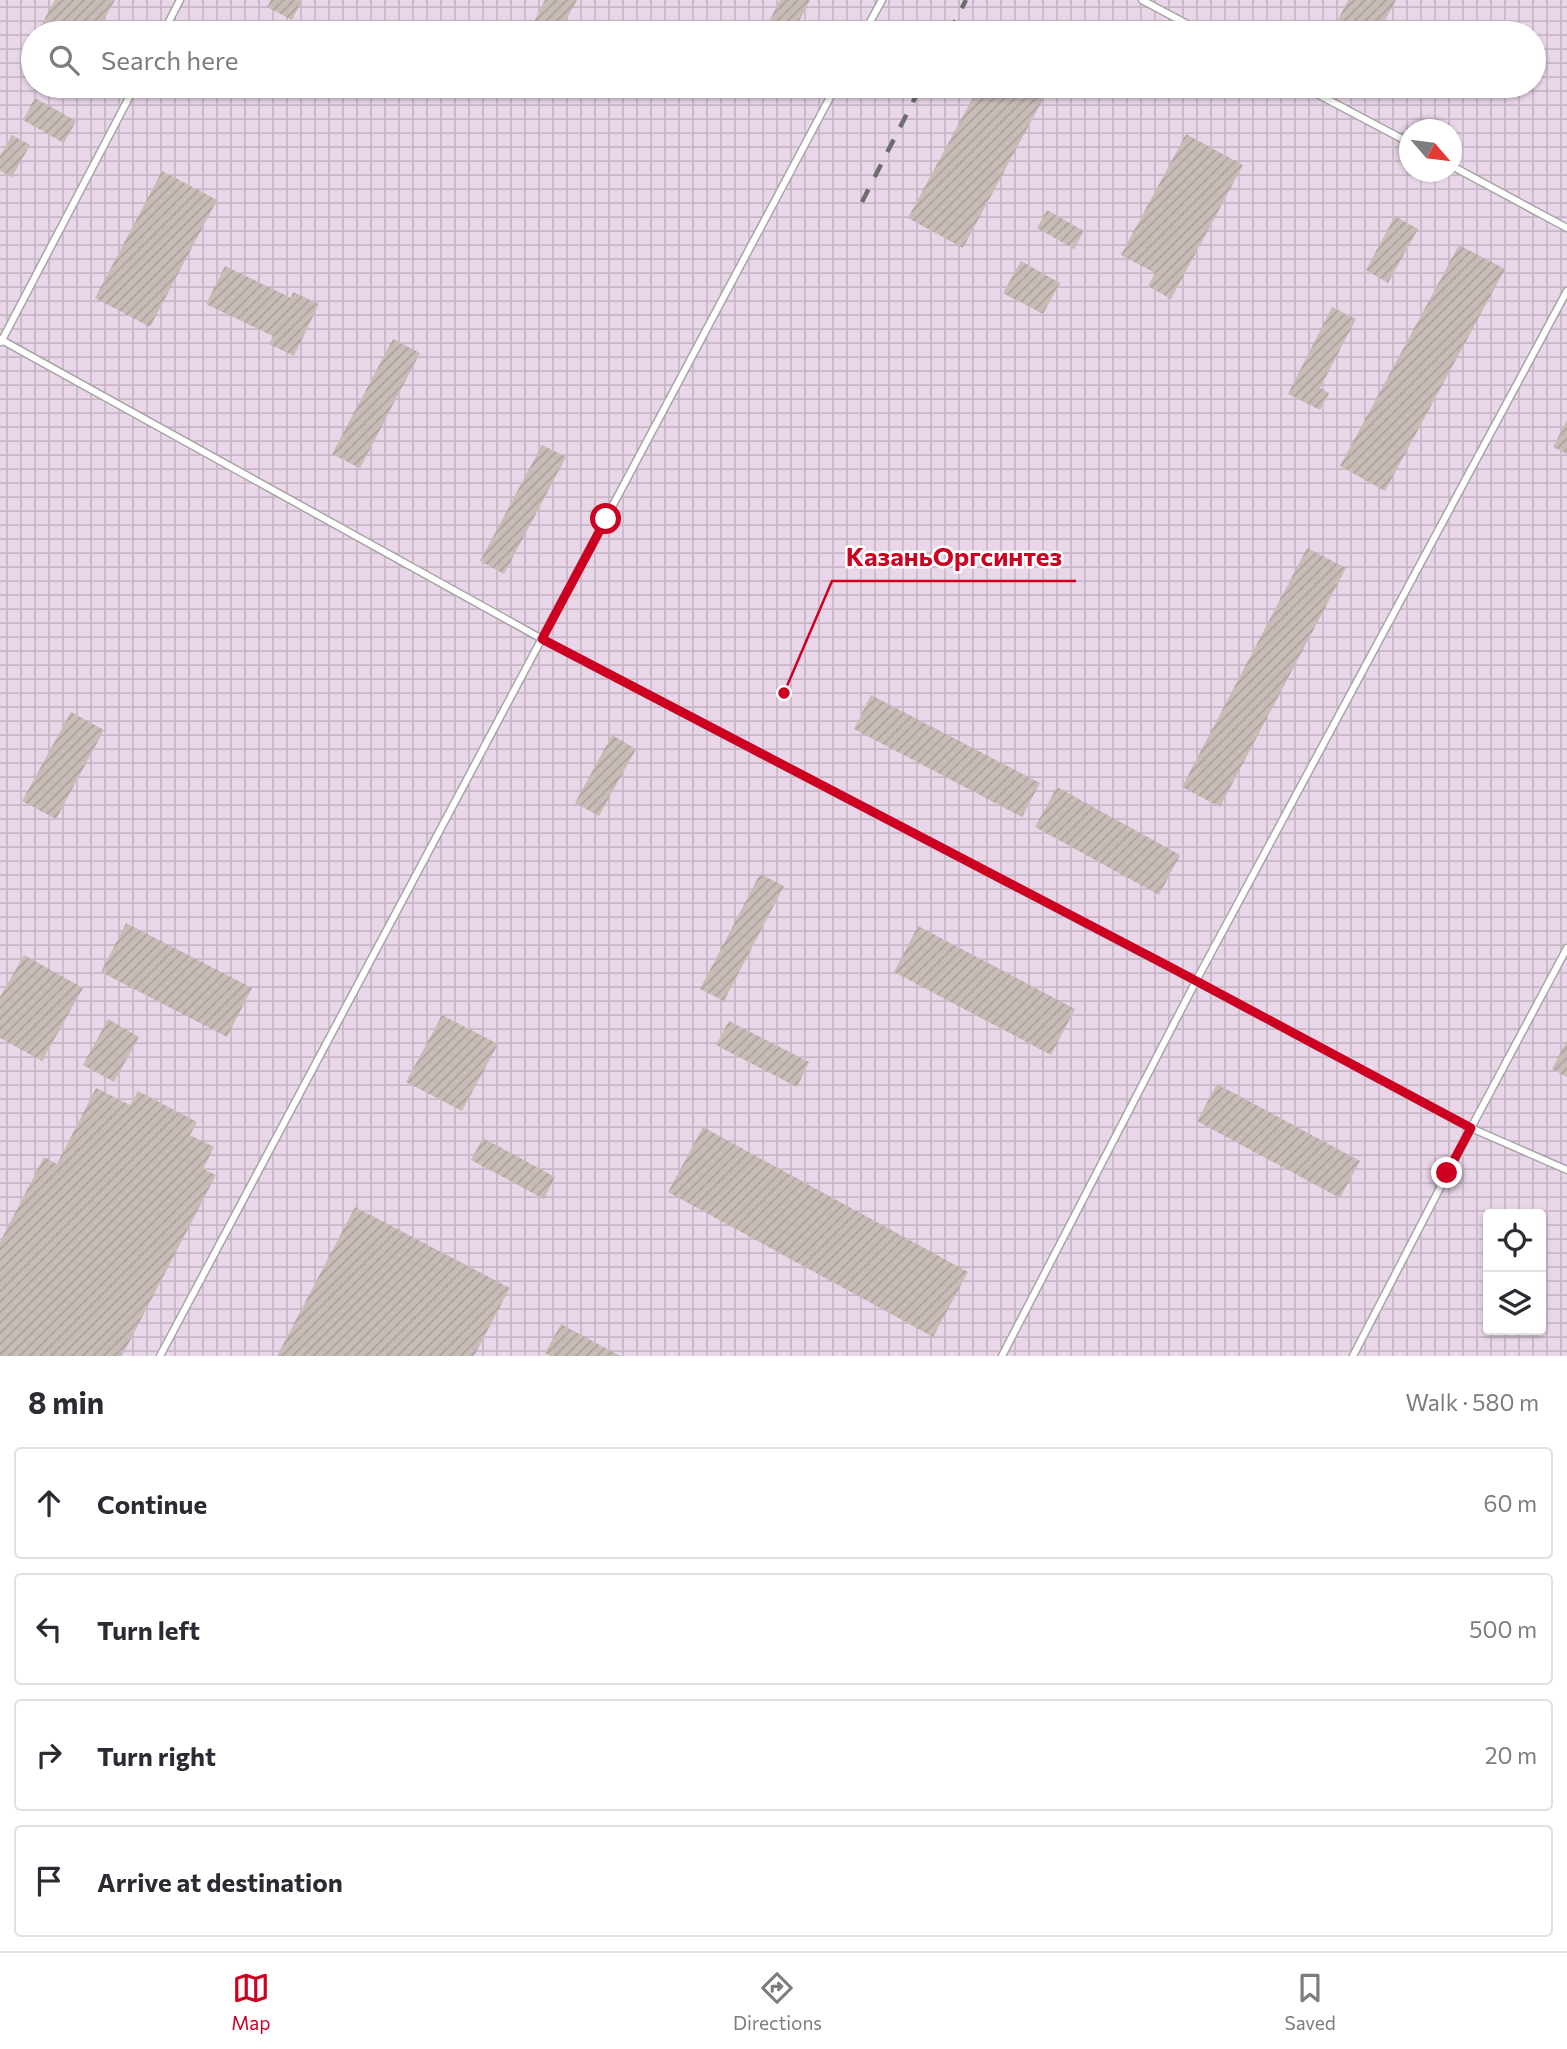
<!DOCTYPE html>
<html lang="en">
<head>
<meta charset="utf-8">
<style>
  body { margin:0; font-family:Commissioner,sans-serif; background:#f2f2f3; color:#2b2b33 }
  .controls { position:absolute; right:21px; bottom:21px; display:grid; overflow:hidden; border-radius:7px; box-shadow:0 2px 5px #0004 }
  .controls button { width:63px; height:63px; display:grid; place-items:center; padding:0; border:0; border-bottom:2px solid #e1e1e2; background:#fff; color:#2b2b33; font:35px sans-serif }
  .compass { position:absolute; left:1399px; top:119px; width:63px; height:63px; border-radius:50%; background:#fff; box-shadow:0 2px 5px #0004; rotate:118deg }
  .stop { position:absolute; width:21px; height:21px; margin:-16px; border:5px solid #ce0021; border-radius:50%; background:#fff }
  .stop.end { background:#ce0021; border-color:#fff; box-shadow:0 2px 7px #0008 }
  .list { margin:0; padding:0; list-style:none }
  h2 { display:flex; justify-content:space-between; align-items:center; height:91px; margin:0; padding:0 28px; font-size:30px }
  h2 small { font-size:23px; font-weight:400; color:#7c7c81 }
  .list li { display:grid; grid-template-columns:46px 1fr auto; gap:21px; align-items:center; box-sizing:border-box; height:112px; margin:0 14px 14px; padding:0 14px; border:2px solid #e1e1e2; border-radius:7px }
  .list b { display:block; font-size:26px; white-space:nowrap }
  .list em { font-size:23px; font-style:normal; color:#7c7c81 }
  .icon { flex:none; width:38px; height:38px; fill:none; stroke:currentColor; stroke-width:2; stroke-linecap:round; stroke-linejoin:round }
  .map { position:relative; flex:none; width:1567px; height:1356px; overflow:hidden }
  .search { position:absolute; background:#fff; box-shadow:0 2px 5px #0004; left:21px; right:21px; top:21px; height:77px; display:flex; align-items:center; gap:18px; box-sizing:border-box; padding:0 24px; border-radius:38px; color:#7c7c81; font-size:26px }
  .sheet { height:595px; background:#fff }
  nav { display:flex; justify-content:space-around; align-items:center; box-sizing:border-box; height:98px; border-top:2px solid #e1e1e2; background:#fff; font-size:19px; color:#7c7c81 }
  nav a { display:grid; justify-items:center; gap:4px }
  nav .on { color:#ce0021 }
  .map>svg:first-child { display:block }
  .industrial { fill:url(#industrial-grid); fill-rule:evenodd }
  .building { fill:url(#building-hatch) }
  .lines { fill:none; stroke-linecap:round; stroke-linejoin:round }
  .service-casing { stroke:#a6a6a6; stroke-width:9 }
  .service { stroke:#fff; stroke-width:6 }
  .rail { stroke:#6d6d6d; stroke-width:4.5; stroke-dasharray:14 14; stroke-linecap:butt }
  .route { stroke:#ce0021; stroke-width:9 }
  .leader { fill:none; stroke:#ce0021; stroke-width:2.5 }
  .callout-dot { fill:#ce0021; stroke:#fff; stroke-width:2.5 }
  .callout-label { font-size:26px; text-anchor:middle; font-weight:bold; fill:#ce0021; stroke:#fff; stroke-width:5; stroke-linejoin:round; paint-order:stroke }
</style>
</head>
<body>
<div class="map">
<svg width="1567" height="1356" viewBox="0 0 1567 1356">
  <defs>
    <pattern id="industrial-grid" width="8" height="8" patternUnits="userSpaceOnUse" patternTransform="scale(1.75)"><rect width="8" height="8" fill="#ead6e9"/><path d="M0 4h8M4 0v8" fill="none" stroke="#c8b7c7"/></pattern>
    <pattern id="building-hatch" width="6" height="6" patternUnits="userSpaceOnUse" patternTransform="scale(1.75)"><rect width="6" height="6" fill="#c8bcb7"/><path d="M-1 1l2-2M0 6l6-6M5 7l2-2" fill="none" stroke="#aba19d"/></pattern>
  </defs>
  <rect width="100%" height="100%" fill="#f0eae5"/>
  <!-- industrial -->
  <path class="industrial" d="M0,0H1567V1356H0ZM33,33H1534V86H33ZM1410,130H1452V172H1410ZM1488,1214H1541V1330H1488Z"/>
  <!-- building -->
  <g class="building">
    <polygon points="55,0 115,0 103,21 111,26 107,33 37,33"/>
    <polygon points="271,0 302,0 292,20 267,7"/>
    <polygon points="545,0 577,0 559,33 528,33"/>
    <polygon points="780,0 810,0 793,33 763,33"/>
    <polygon points="1348,0 1396,0 1379,33 1331,33"/>
    <polygon points="509,86 532,86 527,95"/>
    <polygon points="979,86 1050,86 963,248 908,218"/>
    <polygon points="35,98 76,121 64,143 23,120"/>
    <polygon points="1186,134 1243,165 1171,299 1148,286 1155,273 1121,255"/>
    <polygon points="12,135 30,145 12,177 0,171 0,156"/>
    <polygon points="162,171 217,200 150,327 95,298"/>
    <polygon points="1047,210 1084,231 1074,249 1037,228"/>
    <polygon points="1395,216 1418,229 1388,283 1366,270"/>
    <polygon points="1459,245 1505,269 1385,491 1340,466"/>
    <polygon points="1021,261 1060,283 1043,314 1003,293"/>
    <polygon points="225,266 291,298 293,292 319,304 294,356 269,344 273,336 206,304"/>
    <polygon points="1332,307 1356,319 1320,388 1329,393 1320,410 1288,394"/>
    <polygon points="393,339 420,353 360,468 332,454"/>
    <polygon points="1567,420 1567,454 1553,447"/>
    <polygon points="542,445 566,457 504,574 480,561"/>
    <polygon points="1307,548 1346,568 1220,807 1182,787"/>
    <polygon points="871,695 1040,783 1022,817 854,729"/>
    <polygon points="71,712 104,730 56,819 22,801"/>
    <polygon points="612,735 636,749 599,816 575,803"/>
    <polygon points="1057,787 1180,855 1159,895 1035,827"/>
    <polygon points="760,874 784,886 724,1001 700,989"/>
    <polygon points="126,923 252,988 227,1037 101,972"/>
    <polygon points="918,926 1075,1009 1051,1055 894,972"/>
    <polygon points="24,955 83,988 42,1061 0,1038 0,997"/>
    <polygon points="442,1015 498,1044 462,1111 406,1082"/>
    <polygon points="108,1019 139,1037 114,1082 83,1065"/>
    <polygon points="729,1021 809,1062 797,1087 716,1045"/>
    <polygon points="1567,1040 1567,1077 1552,1069"/>
    <polygon points="1217,1084 1360,1161 1340,1198 1197,1121"/>
    <polygon points="96,1088 130,1105 138,1091 197,1122 190,1135 214,1147 203,1169 216,1175 122,1356 0,1356 0,1242 44,1157 57,1164"/>
    <polygon points="703,1127 968,1272 933,1337 668,1192"/>
    <polygon points="483,1138 555,1177 544,1199 471,1160"/>
    <polygon points="355,1207 510,1288 474,1356 277,1356"/>
    <polygon points="561,1324 620,1356 550,1356 545,1353"/>
  </g>
  <g class="lines">
    <!-- service casing -->
    <g class="service-casing">
      <g id="service">
        <polyline points="1142,0 1204,33"/>
        <polyline points="163,33 180,0"/>
        <polyline points="864,33 882,0"/>
        <polyline points="1302,86 1410,143"/>
        <polyline points="1452,166 1567,228"/>
        <polyline points="0,339 542,639 1196,981 1471,1128 1567,1170"/>
        <polyline points="1,342 135,86"/>
        <polyline points="160,1356 836,86"/>
        <polyline points="1002,1356 1196,981 1567,291"/>
        <polyline points="1353,1356 1471,1128 1567,948"/>
      </g>
    </g>
    <!-- service -->
    <use href="#service" class="service"/>
    <!-- rail -->
    <g class="rail">
      <polyline points="949,33 966,0"/>
      <polyline points="862,202 921,86"/>
    </g>
  </g>
  <g class="lines">
    <!-- route -->
    <polyline class="route" points="606,519 542,639 1172,968 1471,1128 1447,1173"/>
  </g>
  <!-- callouts -->
  <path class="leader" d="M784 693L832 581H1076"/>
  <circle class="callout-dot" cx="784" cy="693" r="7"/>
  <g class="callout-label">
    <text x="954" y="566">КазаньОргсинтез</text>
  </g>
</svg>
<div class="controls">
<button><svg class="icon" aria-label="locate" viewBox="0 0 24 24"><circle cx="12" cy="12" r="6"/><path d="M12 2v4M12 18v4M2 12h4M18 12h4"/></svg></button>
<button><svg class="icon" aria-label="layers" viewBox="0 0 24 24"><path d="M12 4l9 5-9 5-9-5zM3 14l9 5 9-5"/></svg></button>
</div>
<svg class="compass" viewBox="-18 -18 36 36"><path d="M0-13l5 13h-10z" fill="#e53935"/><path d="M0 13l5-13h-10z" fill="#7c7c81"/></svg>
<div class="stop" style="left:606px;top:519px"></div>
<div class="stop end" style="left:1447px;top:1173px"></div>
<div class="search"><svg class="icon" aria-label="search" viewBox="0 0 24 24"><circle cx="10" cy="10" r="6"/><path d="M15 15l6 6"/></svg>Search here</div>
</div>
<section class="sheet">
<h2>8 min<small>Walk · 580 m</small></h2>
<ul class="list">
<li><svg class="icon" aria-label="ahead" viewBox="0 0 24 24"><path d="M12 20V5M6 11l6-6 6 6"/></svg><div><b>Continue</b></div><em>60 m</em></li>
<li><svg class="icon" aria-label="left" viewBox="0 0 24 24"><path d="M17 20v-9H6M10 6l-5 5 5 5"/></svg><div><b>Turn left</b></div><em>500 m</em></li>
<li><svg class="icon" aria-label="right" viewBox="0 0 24 24"><path d="M7 20v-9h11M14 6l5 5-5 5"/></svg><div><b>Turn right</b></div><em>20 m</em></li>
<li><svg class="icon" aria-label="arrive" viewBox="0 0 24 24"><path d="M6 21V4h12l-3 4 3 4H6"/></svg><div><b>Arrive at destination</b></div></li>
</ul>
</section>
<nav>
<a class="on"><svg class="icon" aria-label="map" viewBox="0 0 24 24"><path d="M3 6l6-2 6 2 6-2v14l-6 2-6-2-6 2zM9 4v14M15 6v14"/></svg>Map</a>
<a><svg class="icon" aria-label="directions" viewBox="0 0 24 24"><path d="M12 3l9 9-9 9-9-9zM9 14v-3h6M13 9l2 2-2 2"/></svg>Directions</a>
<a><svg class="icon" aria-label="saved" viewBox="0 0 24 24"><path d="M7 4h10v16l-5-4-5 4z"/></svg>Saved</a>
</nav>
</body>
</html>
